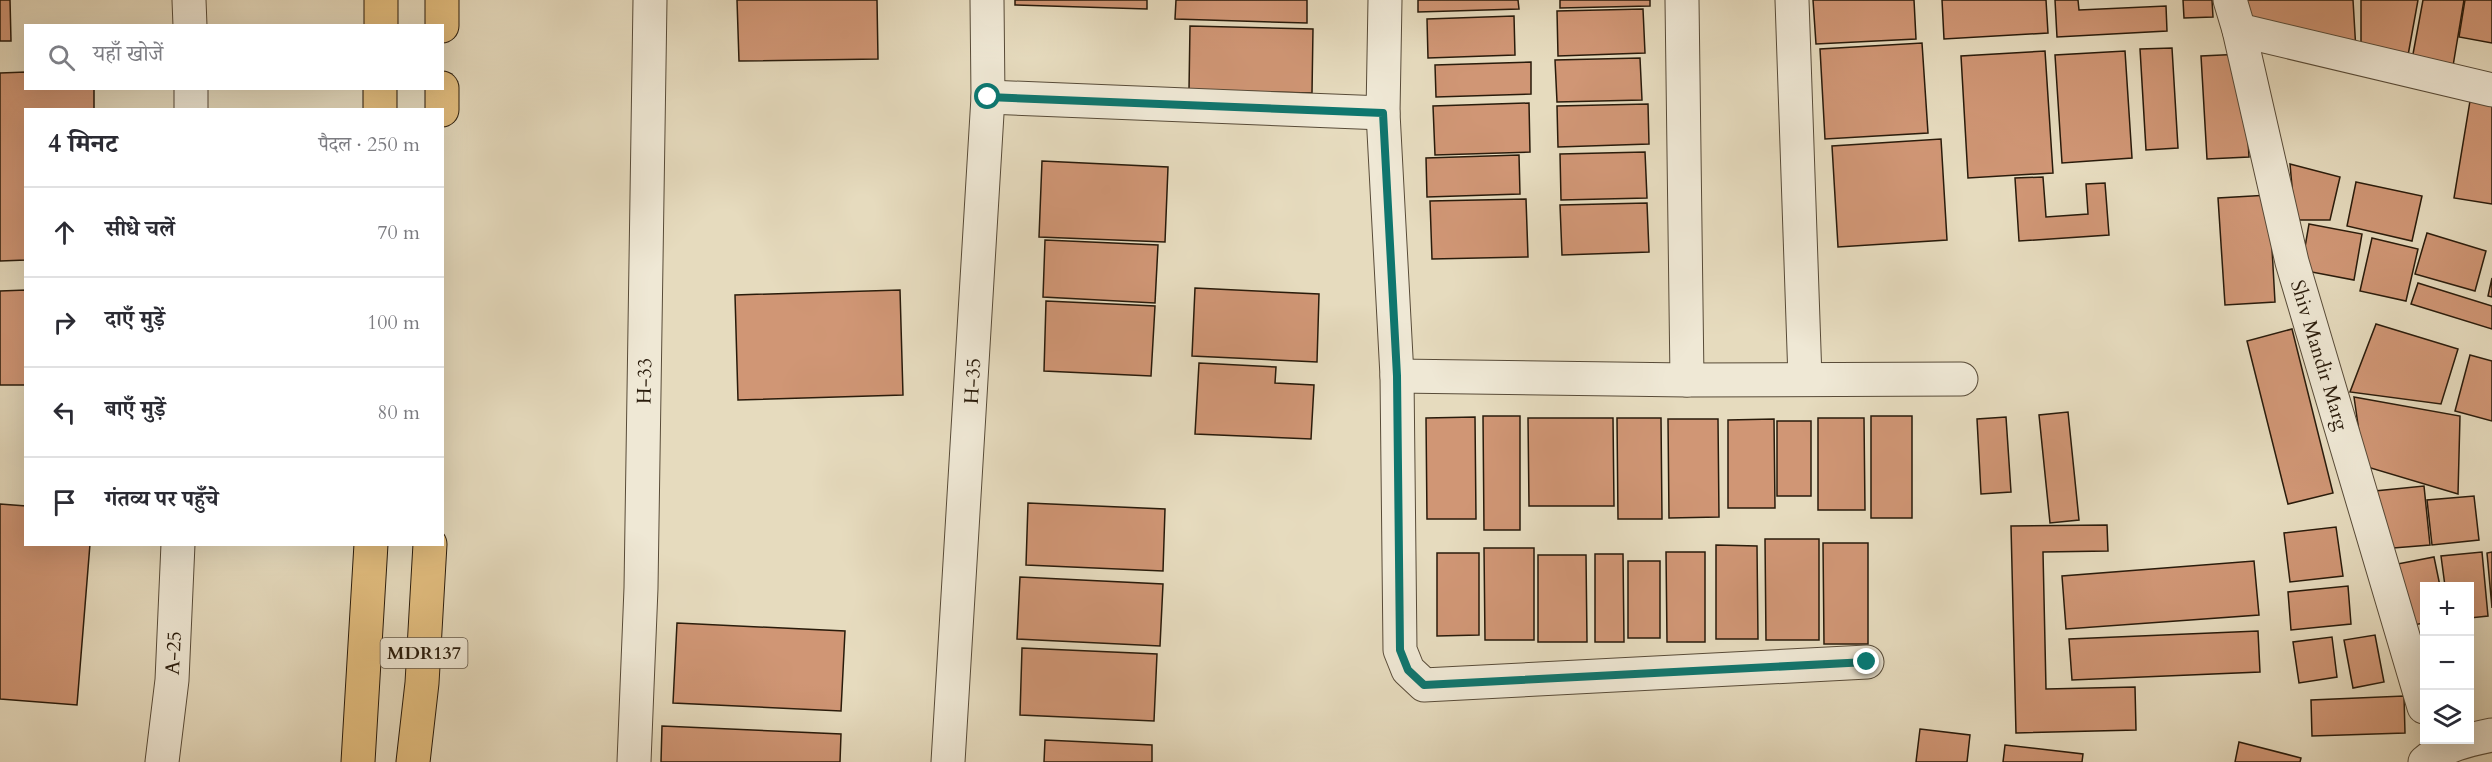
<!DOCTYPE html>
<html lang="hi">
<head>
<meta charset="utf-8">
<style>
  body { margin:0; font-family:Cardo,"Noto Serif Devanagari",serif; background:#f7f7f7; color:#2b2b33 }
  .controls { position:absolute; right:18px; bottom:18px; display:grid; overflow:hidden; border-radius:0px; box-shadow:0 6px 24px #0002 }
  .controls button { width:54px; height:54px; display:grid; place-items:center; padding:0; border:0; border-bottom:2px solid #e1e1e2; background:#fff; color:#2b2b33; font:30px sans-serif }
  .stop { position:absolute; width:18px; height:18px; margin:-14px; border:4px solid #0f766e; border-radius:50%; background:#fff }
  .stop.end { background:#0f766e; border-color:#fff; box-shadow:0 2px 6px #0008 }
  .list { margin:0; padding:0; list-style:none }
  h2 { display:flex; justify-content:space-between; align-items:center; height:78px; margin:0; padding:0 24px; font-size:26px }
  h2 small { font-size:20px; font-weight:400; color:#7c7c81 }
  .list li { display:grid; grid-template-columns:39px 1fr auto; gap:18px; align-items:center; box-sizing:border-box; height:90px; padding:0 24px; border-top:2px solid #e1e1e2 }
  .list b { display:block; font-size:22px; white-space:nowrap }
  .list em { font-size:20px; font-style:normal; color:#7c7c81 }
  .icon { flex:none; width:33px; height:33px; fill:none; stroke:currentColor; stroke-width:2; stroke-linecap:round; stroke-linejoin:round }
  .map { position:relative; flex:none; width:2492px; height:762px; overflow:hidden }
  .search { position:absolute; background:#fff; box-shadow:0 6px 24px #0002; left:24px; top:24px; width:420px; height:66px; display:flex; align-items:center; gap:15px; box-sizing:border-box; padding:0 21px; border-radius:0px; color:#7c7c81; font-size:22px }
  .panel { position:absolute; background:#fff; box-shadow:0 6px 24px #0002; left:24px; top:108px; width:420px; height:438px; border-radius:0px }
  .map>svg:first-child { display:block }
  .building { fill:#d09675; stroke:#291b0b; stroke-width:1.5 }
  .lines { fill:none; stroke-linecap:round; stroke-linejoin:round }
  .minor-casing { stroke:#584b38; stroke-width:35 }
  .major-casing { stroke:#291b0b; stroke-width:35 }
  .minor { stroke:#efe8d5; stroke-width:33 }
  .major { stroke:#e3be7f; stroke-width:33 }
  .route { stroke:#0f766e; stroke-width:8 }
  .labels { text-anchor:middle; stroke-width:6; stroke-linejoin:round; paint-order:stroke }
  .shield { fill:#efe8d5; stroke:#645848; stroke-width:1.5 }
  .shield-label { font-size:18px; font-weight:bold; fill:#291b0b }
  .street-label { font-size:20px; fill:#291b0b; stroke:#efe8d5 }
</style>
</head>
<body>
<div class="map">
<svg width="2492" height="762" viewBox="0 0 2492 762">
  <rect width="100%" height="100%" fill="#e6dbbe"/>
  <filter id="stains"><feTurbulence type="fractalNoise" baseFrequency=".00333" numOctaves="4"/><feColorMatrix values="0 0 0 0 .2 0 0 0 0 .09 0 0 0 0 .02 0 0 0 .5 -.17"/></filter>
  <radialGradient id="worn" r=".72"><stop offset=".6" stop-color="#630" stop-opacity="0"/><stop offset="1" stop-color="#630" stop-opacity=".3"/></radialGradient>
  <!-- building -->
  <g class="building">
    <polygon points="0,0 10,0 11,41 0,41"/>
    <polygon points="737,0 877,0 878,59 739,61"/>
    <polygon points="1015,0 1147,0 1147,9 1015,5"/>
    <polygon points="1176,0 1307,0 1307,23 1175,19"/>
    <polygon points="1418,0 1518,0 1519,9 1418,12"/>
    <polygon points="1560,0 1650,0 1650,6 1560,8"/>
    <polygon points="1813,0 1914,0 1916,39 1816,44"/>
    <polygon points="1942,0 2046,0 2048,33 1944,39"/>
    <polygon points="2055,0 2078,0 2079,10 2166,6 2167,31 2057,37"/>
    <polygon points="2183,0 2212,0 2213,17 2184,18"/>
    <polygon points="2240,0 2353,0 2356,51 2244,19"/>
    <polygon points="2361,0 2418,0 2407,61 2361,52"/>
    <polygon points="2423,0 2464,0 2452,72 2411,65"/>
    <polygon points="2465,0 2492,0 2492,43 2459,37"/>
    <polygon points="1643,9 1645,53 1558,56 1557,11"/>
    <polygon points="1514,16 1515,55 1428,58 1427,19"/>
    <polygon points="1190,26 1313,29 1312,93 1189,90"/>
    <polygon points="1922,43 1928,133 1825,139 1820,49"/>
    <polygon points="2172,48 2178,148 2146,150 2140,49"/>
    <polygon points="2045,51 2053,173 1968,178 1961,56"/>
    <polygon points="2125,51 2132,158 2062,163 2055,55"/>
    <polygon points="2243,54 2249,157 2207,159 2201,56"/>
    <polygon points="1640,58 1642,100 1557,102 1555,60"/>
    <polygon points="1531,62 1531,94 1436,97 1435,65"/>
    <polygon points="26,72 26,88 94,88 94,110 26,110 26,260 0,261 0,73"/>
    <polygon points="2470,101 2492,104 2492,204 2454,198"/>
    <polygon points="1529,103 1530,152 1435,155 1433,106"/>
    <polygon points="1648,104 1649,144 1558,147 1557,106"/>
    <polygon points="1941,139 1947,240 1838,247 1832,146"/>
    <polygon points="1645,152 1647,198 1561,200 1560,154"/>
    <polygon points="1519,155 1520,194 1427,197 1426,158"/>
    <polygon points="1042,161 1168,167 1165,242 1039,237"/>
    <polygon points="2290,164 2340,177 2330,220 2295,220"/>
    <polygon points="2043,177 2046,217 2088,214 2086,184 2105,183 2109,235 2019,241 2015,178"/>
    <polygon points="2356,182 2422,196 2412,241 2347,226"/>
    <polygon points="2269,195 2275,302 2225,305 2218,198"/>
    <polygon points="1526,199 1528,257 1432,259 1430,201"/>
    <polygon points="1647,203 1649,252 1562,255 1560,205"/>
    <polygon points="2309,224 2362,234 2354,280 2301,270"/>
    <polygon points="2427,233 2486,251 2475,291 2415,274"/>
    <polygon points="2372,238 2418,249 2406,301 2360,291"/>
    <polygon points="1045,240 1158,245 1155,303 1043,297"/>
    <polygon points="2492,278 2492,297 2488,296"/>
    <polygon points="2418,283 2492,306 2492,329 2411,304"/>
    <polygon points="1195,288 1319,294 1317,362 1192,356"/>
    <polygon points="26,290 26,385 0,385 0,291"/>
    <polygon points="900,290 903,395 738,400 735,295"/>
    <polygon points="1046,301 1155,306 1151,376 1044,371"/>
    <polygon points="2376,324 2458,349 2441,404 2350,392"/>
    <polygon points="2292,329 2333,493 2288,504 2247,341"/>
    <polygon points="2470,355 2492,361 2492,421 2455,411"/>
    <polygon points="1199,363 1276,367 1275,383 1314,385 1311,439 1195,434"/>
    <polygon points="2354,397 2460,416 2458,494 2364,466"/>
    <polygon points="2068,412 2079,520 2050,523 2039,415"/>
    <polygon points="1483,416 1520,416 1520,530 1484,530"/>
    <rect x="1871" y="416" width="41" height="102"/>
    <polygon points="1475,417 1476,519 1427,519 1426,418"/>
    <polygon points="2006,417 2011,492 1981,494 1977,419"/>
    <polygon points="1528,418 1613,418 1614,506 1529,506"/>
    <polygon points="1617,418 1661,418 1662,519 1618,519"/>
    <polygon points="1818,418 1864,418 1865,510 1818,510"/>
    <polygon points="1668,419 1718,419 1719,517 1669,518"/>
    <polygon points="1774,419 1775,508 1728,508 1728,420"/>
    <rect x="1777" y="421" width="34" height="75"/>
    <polygon points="2424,486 2430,545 2381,549 2365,492"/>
    <polygon points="2474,496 2479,540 2432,545 2427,500"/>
    <polygon points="1028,503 1165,509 1163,571 1026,565"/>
    <polygon points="0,504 26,506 26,544 90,544 77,705 0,699"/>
    <polygon points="2107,525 2108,551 2043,552 2046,689 2135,687 2136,730 2016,733 2011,526"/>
    <polygon points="2336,527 2343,576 2290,582 2284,533"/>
    <polygon points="1765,539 1819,539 1819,640 1766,640"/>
    <polygon points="1823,543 1868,543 1868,644 1824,644"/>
    <polygon points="1716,545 1757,546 1758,639 1716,639"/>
    <polygon points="1484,548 1534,548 1534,640 1485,640"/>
    <polygon points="1666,552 1705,552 1705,642 1667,642"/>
    <polygon points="2482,552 2488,616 2470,618 2470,586 2445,586 2441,556"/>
    <polygon points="2492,552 2492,608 2487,553"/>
    <polygon points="1437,553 1479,553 1479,635 1437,636"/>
    <polygon points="1595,554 1623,554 1624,642 1595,642"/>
    <polygon points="1538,555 1586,555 1587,642 1538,642"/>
    <polygon points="2434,557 2440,586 2424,586 2424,623 2404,627 2387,566"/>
    <rect x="1628" y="561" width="32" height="77"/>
    <polygon points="2254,561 2259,615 2066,629 2062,576"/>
    <polygon points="1020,577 1163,584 1160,646 1017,639"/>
    <polygon points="2348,586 2351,624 2291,630 2288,592"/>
    <polygon points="677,623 845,631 841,711 673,703"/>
    <polygon points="2258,631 2260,672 2072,680 2069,639"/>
    <polygon points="2375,635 2384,682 2353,688 2344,640"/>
    <polygon points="2332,637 2337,677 2299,683 2293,642"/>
    <polygon points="1022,648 1157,654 1154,721 1020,715"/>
    <polygon points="2404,696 2405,733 2312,736 2311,700"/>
    <polygon points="662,726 841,734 840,762 661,762"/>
    <polygon points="1920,729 1970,735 1967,762 1916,762"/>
    <polygon points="1045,740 1152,745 1152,762 1044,762"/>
    <polygon points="2239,742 2301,758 2300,762 2235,762"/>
    <polygon points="2005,745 2083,754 2082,762 2003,762"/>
  </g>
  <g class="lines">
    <!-- minor casing -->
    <g class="minor-casing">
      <g id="minor">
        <polyline points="189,0 190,26"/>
        <polyline points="1385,0 1383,113 1397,376 1400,650 1408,670 1424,685 1867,662"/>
        <polyline points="1682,0 1687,380"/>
        <polyline points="1792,0 1805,379"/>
        <polyline points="2230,0 2239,30 2292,262 2424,707"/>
        <polyline points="2239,30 2492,90"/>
        <polyline points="191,88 191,110"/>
        <polyline points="988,97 1383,113"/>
        <polyline points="1397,376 1687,380 1961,379"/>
        <polyline points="162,762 172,680 178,544"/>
        <polyline points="634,762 641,588 650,0"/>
        <polyline points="948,762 988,97 987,0"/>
        <path d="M2425,762C2444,745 2468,740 2492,735"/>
      </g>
    </g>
    <!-- major casing -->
    <g class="major-casing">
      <g id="major">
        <polyline points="442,0 442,26"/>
        <polyline points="381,26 381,0"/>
        <polyline points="442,88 442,110"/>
        <polyline points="380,110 380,88"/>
        <polyline points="358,762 371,544"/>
        <polyline points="413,762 422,683 430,544"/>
      </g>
    </g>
    <!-- minor -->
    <use href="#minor" class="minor"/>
    <!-- major -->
    <use href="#major" class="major"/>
  </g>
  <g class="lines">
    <!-- route -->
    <polyline class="route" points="988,97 1383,113 1397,376 1400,650 1408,670 1424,685 1867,662"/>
  </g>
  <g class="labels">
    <!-- shield labels -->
    <rect class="shield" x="380.5" y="638" width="87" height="30" rx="4.5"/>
    <g class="shield-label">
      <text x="424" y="659">MDR137</text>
    </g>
    <!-- street labels -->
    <g class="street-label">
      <text transform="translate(2320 355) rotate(73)" y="7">Shiv Mandir Marg</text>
      <text transform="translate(644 381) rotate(-89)" y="7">H-33</text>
      <text transform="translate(972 381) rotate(-87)" y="7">H-35</text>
      <text transform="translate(173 653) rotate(-87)" y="7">A-25</text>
    </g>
  </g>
  <rect width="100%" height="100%" filter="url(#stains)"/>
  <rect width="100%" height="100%" fill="url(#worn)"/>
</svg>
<div class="controls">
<button>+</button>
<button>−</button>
<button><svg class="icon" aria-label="layers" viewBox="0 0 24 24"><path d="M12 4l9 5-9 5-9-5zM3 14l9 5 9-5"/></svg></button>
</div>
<div class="stop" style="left:988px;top:97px"></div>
<div class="stop end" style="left:1867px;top:662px"></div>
<div class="search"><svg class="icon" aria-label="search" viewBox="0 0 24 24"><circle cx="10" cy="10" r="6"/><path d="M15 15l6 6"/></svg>यहाँ खोजें</div>
<section class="panel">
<h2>4 मिनट<small>पैदल · 250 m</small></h2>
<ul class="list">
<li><svg class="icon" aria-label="ahead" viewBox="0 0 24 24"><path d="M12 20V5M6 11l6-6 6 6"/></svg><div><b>सीधे चलें</b></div><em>70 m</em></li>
<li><svg class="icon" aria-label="right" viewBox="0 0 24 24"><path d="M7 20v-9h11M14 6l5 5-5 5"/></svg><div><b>दाएँ मुड़ें</b></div><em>100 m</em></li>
<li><svg class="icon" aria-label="left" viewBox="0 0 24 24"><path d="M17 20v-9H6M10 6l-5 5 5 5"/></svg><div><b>बाएँ मुड़ें</b></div><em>80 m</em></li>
<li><svg class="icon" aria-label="arrive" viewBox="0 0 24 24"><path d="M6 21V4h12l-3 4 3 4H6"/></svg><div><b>गंतव्य पर पहुँचे</b></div></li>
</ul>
</section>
</div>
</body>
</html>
